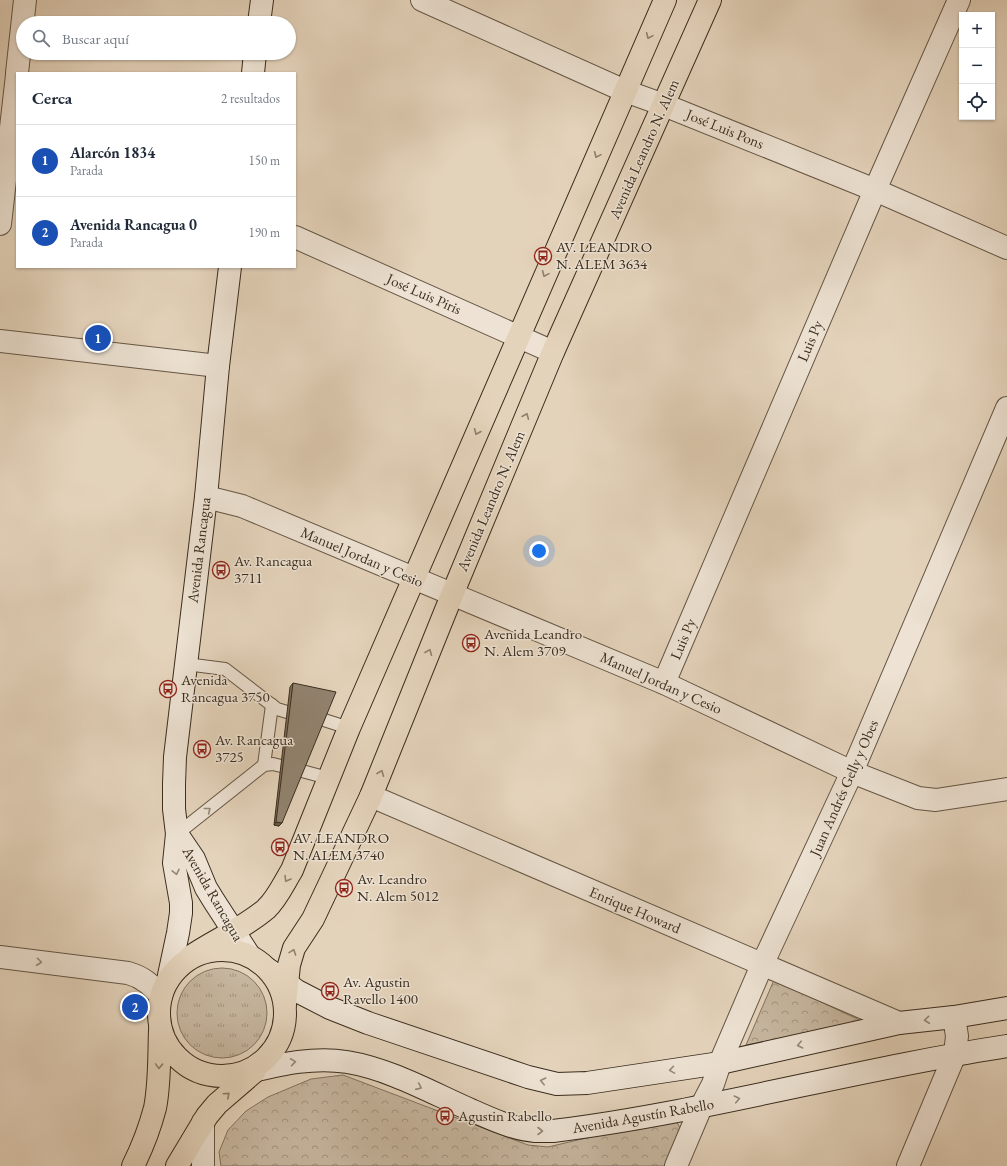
<!DOCTYPE html>
<html lang="es">
<head>
<meta charset="utf-8">
<style>
  body { margin:0; font-family:"EB Garamond",serif; background:#f2f2f3; color:#1f2937 }
  .controls { position:absolute; right:12px; top:12px; display:grid; overflow:hidden; border-radius:0px; box-shadow:0 1px 3px #0004 }
  .controls button { width:36px; height:36px; display:grid; place-items:center; padding:0; border:0; border-bottom:1px solid #e0e1e3; background:#fff; color:#1f2937; font:20px sans-serif }
  .you { position:absolute; left:539px; top:551px; width:14px; height:14px; margin:-10px; border:3px solid #fff; border-radius:50%; background:#1a73e8; box-shadow:0 0 0 6px #1a73e833 }
  .badge { display:grid; place-items:center; width:26px; height:26px; border-radius:50%; background:#2563eb; color:#fff; font-size:13px; font-weight:700 }
  .pin { position:absolute; translate:-50% -50%; border:2px solid #fff; box-shadow:0 1px 4px #0006 }
  .list { margin:0; padding:0; list-style:none }
  h2 { display:flex; justify-content:space-between; align-items:center; height:52px; margin:0; padding:0 16px; font-size:17px }
  h2 small { font-size:13px; font-weight:400; color:#747a83 }
  .list li { display:grid; grid-template-columns:26px 1fr auto; gap:12px; align-items:center; box-sizing:border-box; height:72px; padding:0 16px; border-top:1px solid #e0e1e3 }
  .list b { display:block; font-size:15px; white-space:nowrap }
  .list p { margin:0; font-size:13px; white-space:nowrap; color:#747a83 }
  .list em { font-size:13px; font-style:normal; color:#747a83 }
  .icon { flex:none; width:22px; height:22px; fill:none; stroke:currentColor; stroke-width:2; stroke-linecap:round; stroke-linejoin:round }
  .map { position:relative; flex:none; width:1007px; height:1166px; overflow:hidden }
  .search { position:absolute; background:#fff; box-shadow:0 1px 3px #0004; left:16px; top:16px; width:280px; height:44px; display:flex; align-items:center; gap:10px; box-sizing:border-box; padding:0 14px; border-radius:22px; color:#747a83; font-size:15px }
  .panel { position:absolute; background:#fff; box-shadow:0 1px 3px #0004; left:16px; top:72px; width:280px; height:196px; border-radius:0px }
  .map>svg:first-child { display:block }
  .grass { fill:url(#grass-tufts); stroke:#80725f }
  .forest { fill:url(#forest-crowns); stroke:#80725f }
  .lines { fill:none; stroke-linecap:round; stroke-linejoin:round }
  .lane-casing { stroke:#645645; stroke-width:14 }
  .street-casing { stroke:#645645; stroke-width:24 }
  .secondary-casing { stroke:#3a2d1e; stroke-width:24 }
  .primary-casing { stroke:#3a2d1e; stroke-width:24 }
  .lane { stroke:#ede2d3; stroke-width:12 }
  .street { stroke:#ede2d3; stroke-width:22 }
  .secondary { stroke:#ede2d3; stroke-width:22 }
  .primary { stroke:#e4d3bb; stroke-width:22 }
  .wall { fill:#7e7160; stroke:#3a2d1e }
  .shaded-wall { fill:#665c4e; stroke:#3a2d1e }
  .building { fill:#928370; stroke:#3a2d1e }
  .oneway { stroke:#8f806c }
  .oneway2 { stroke:#948878 }
  .labels { text-anchor:middle; stroke-width:3; stroke-linejoin:round; paint-order:stroke }
  .street-label { font-size:15px; fill:#3a2d1e; stroke:#ede2d3 }
  .poi-label { font-size:15px; fill:#3a2d1e; stroke:#ede2d3; text-anchor:start }
</style>
</head>
<body>
<div class="map">
<svg width="1007" height="1166" viewBox="0 0 1007 1166">
  <defs>
    <pattern id="grass-tufts" width="24" height="20" patternUnits="userSpaceOnUse"><rect width="24" height="20" fill="#c7b7a0"/><path d="M3 7l-1-3M5 7V3M7 7l1-3M15 17l-1-3M17 17v-4M19 17l1-3" fill="none" stroke="#a39582"/></pattern>
    <pattern id="forest-crowns" width="20" height="18" patternUnits="userSpaceOnUse"><rect width="20" height="18" fill="#c7b7a0"/><path d="M2 6a3 3 0 1 1 6 0M12 15a3 3 0 1 1 6 0" fill="none" stroke="#a39582"/></pattern>
  </defs>
  <rect width="100%" height="100%" fill="#e4d3bb"/>
  <filter id="stains"><feTurbulence type="fractalNoise" baseFrequency=".005" numOctaves="4"/><feColorMatrix values="0 0 0 0 .2 0 0 0 0 .09 0 0 0 0 .02 0 0 0 .5 -.17"/></filter>
  <radialGradient id="worn" r=".72"><stop offset=".6" stop-color="#630" stop-opacity="0"/><stop offset="1" stop-color="#630" stop-opacity=".3"/></radialGradient>
  <!-- grass -->
  <circle class="grass" cx="222" cy="1013" r="45"/>
  <!-- forest -->
  <g class="forest">
    <polygon points="774,980 866,1023 746,1045"/>
    <polygon points="343,1075 528,1145 548,1147 671,1118 678,1124 682,1132 668,1166 221,1166 219,1152 228,1130 246,1111 268,1097 311,1079"/>
  </g>
  <g class="lines">
    <!-- lane casing -->
    <g class="lane-casing">
      <g id="lane">
        <polyline points="186,664 225,669 277,709 287,712"/>
        <polyline points="324,720 349,728"/>
        <polyline points="264,765 272,705"/>
        <polyline points="302,771 328,778"/>
        <polyline points="177,834 264,765 273,764 281,766"/>
      </g>
    </g>
    <!-- street casing -->
    <g class="street-casing">
      <g id="street">
        <polyline points="422,0 625,91 664,105 875,190 1007,248"/>
        <polyline points="17,73 25,0"/>
        <polyline points="0,224 17,75"/>
        <polyline points="295,237 553,352"/>
        <polyline points="0,341 218,366"/>
        <polyline points="206,497 242,506 664,683 852,772 918,798 936,800 1007,789"/>
        <polyline points="664,683 875,190 959,0"/>
        <polyline points="371,796 899,1023"/>
        <path d="M0,957L128,973C143,977 151,985 161,996"/>
        <polyline points="203,1166 203,1122"/>
        <polyline points="676,1166 701,1107 713,1084 720,1063 762,965 852,772 1007,408"/>
        <polyline points="908,1166 955,1054 957,1036 954,1017"/>
      </g>
    </g>
    <!-- secondary casing -->
    <g class="secondary-casing">
      <g id="secondary">
        <polyline points="259,23 262,0"/>
        <polyline points="253,73 255,53"/>
        <polyline points="177,834 194,859 206,888 214,901 249,955"/>
        <polyline points="269,970 297,991 330,1008 368,1023 528,1077 557,1084 587,1083 720,1063 899,1023 954,1017 1007,1008"/>
        <polyline points="168,980 178,933 181,913 181,903 174,863 177,834 174,809 174,784 175,757 206,497 218,366 230,267"/>
        <path d="M240,1074C275,1066 310,1056 347,1062C390,1069 432,1093 471,1110C491,1119 513,1129 535,1131C541,1131 547,1131 553,1131C706,1112 855,1069 1007,1046"/>
      </g>
    </g>
    <!-- primary casing -->
    <g class="primary-casing">
      <g id="primary">
        <circle cx="222" cy="1013" r="63"/>
        <path d="M190,957C215,940 244,928 266,909C277,899 284,883 292,870L349,728L665,0"/>
        <polyline points="285,1004 289,965 294,948 313,919 371,796 452,595 553,352 710,0"/>
        <path d="M133,1166C142,1148 150,1127 155,1108C160,1083 159,1056 160,1030"/>
        <polyline points="177,1166 207,1116 217,1104 254,1072"/>
      </g>
    </g>
    <!-- lane -->
    <use href="#lane" class="lane"/>
    <!-- street -->
    <use href="#street" class="street"/>
    <!-- secondary -->
    <use href="#secondary" class="secondary"/>
    <!-- primary -->
    <use href="#primary" class="primary"/>
  </g>
  <!-- wall -->
  <polygon class="wall" points="293,683 282,823 279,826 274,825 290,687"/>
  <!-- shaded-wall -->
  <polygon class="shaded-wall" points="276,822 282,823 279,826 274,825"/>
  <!-- building -->
  <polygon class="building" points="293,683 336,692 282,823 276,822"/>
  <!-- one-way arrows -->
  <defs><path id="oneway-chevron" d="M-2-3.5L2.5 0L-2 3.5" fill="none" stroke-width="1.6" stroke-linecap="round" stroke-linejoin="round"/></defs>
  <g class="oneway">
    <use href="#oneway-chevron" transform="translate(649 36) rotate(114)"/>
    <use href="#oneway-chevron" transform="translate(597 155) rotate(114)"/>
    <use href="#oneway-chevron" transform="translate(545 274) rotate(114)"/>
    <use href="#oneway-chevron" transform="translate(526 416) rotate(-67)"/>
    <use href="#oneway-chevron" transform="translate(477 432) rotate(113)"/>
    <use href="#oneway-chevron" transform="translate(429 652) rotate(-68)"/>
    <use href="#oneway-chevron" transform="translate(381 773) rotate(-68)"/>
    <use href="#oneway-chevron" transform="translate(287 879) rotate(121)"/>
    <use href="#oneway-chevron" transform="translate(293 952) rotate(-70)"/>
    <use href="#oneway-chevron" transform="translate(159 1066) rotate(92)"/>
    <use href="#oneway-chevron" transform="translate(227 1095) rotate(-42)"/>
  </g>
  <g class="oneway2">
    <use href="#oneway-chevron" transform="translate(208 810) rotate(-38)"/>
    <use href="#oneway-chevron" transform="translate(176 872) rotate(78)"/>
    <use href="#oneway-chevron" transform="translate(39 962) rotate(7)"/>
    <use href="#oneway-chevron" transform="translate(927 1020) rotate(174)"/>
    <use href="#oneway-chevron" transform="translate(800 1045) rotate(167)"/>
    <use href="#oneway-chevron" transform="translate(293 1062) rotate(-8)"/>
    <use href="#oneway-chevron" transform="translate(672 1070) rotate(171)"/>
    <use href="#oneway-chevron" transform="translate(543 1081) rotate(-167)"/>
    <use href="#oneway-chevron" transform="translate(419 1087) rotate(24)"/>
    <use href="#oneway-chevron" transform="translate(737 1099) rotate(-12)"/>
    <use href="#oneway-chevron" transform="translate(540 1131)"/>
  </g>
  <!-- icons -->
  <defs>
    <g id="bus-ring" transform="scale(0.9)"><circle r="9.5" fill="#ede2d3" stroke="#8f2418" stroke-width="1.5"/><path d="M-5-6H5V4H4V6H2V4H-2V6H-4V4H-5ZM-3.5-4V0h7V-4ZM-3.5 1.2v1.5H-2V1.2ZM2 1.2v1.5H3.5V1.2Z" fill="#8f2418"/></g>
  </defs>
  <g fill-rule="evenodd">
    <use href="#bus-ring" x="543" y="256"/>
    <use href="#bus-ring" x="221" y="570"/>
    <use href="#bus-ring" x="471" y="643"/>
    <use href="#bus-ring" x="168" y="689"/>
    <use href="#bus-ring" x="202" y="749"/>
    <use href="#bus-ring" x="280" y="847"/>
    <use href="#bus-ring" x="344" y="888"/>
    <use href="#bus-ring" x="330" y="991"/>
    <use href="#bus-ring" x="445" y="1116"/>
  </g>
  <g class="labels">
    <!-- street labels -->
    <g class="street-label">
      <text transform="translate(725 129) rotate(22)" y="5">José Luis Pons</text>
      <text transform="translate(644 149) rotate(-66)" y="5">Avenida Leandro N. Alem</text>
      <text transform="translate(424 294) rotate(24)" y="5">José Luis Piris</text>
      <text transform="translate(810 341) rotate(-67)" y="5">Luis Py</text>
      <text transform="translate(491 501) rotate(-67)" y="5">Avenida Leandro N. Alem</text>
      <text transform="translate(199 550) rotate(-83)" y="5">Avenida Rancagua</text>
      <text transform="translate(362 557) rotate(23)" y="5">Manuel Jordan y Cesio</text>
      <text transform="translate(683 639) rotate(-67)" y="5">Luis Py</text>
      <text transform="translate(661 683) rotate(24)" y="5">Manuel Jordan y Cesio</text>
      <text transform="translate(844 788) rotate(-66)" y="5">Juan Andrés Gelly y Obes</text>
      <text transform="translate(213 894) rotate(60)" y="5">Avenida Rancagua</text>
      <text transform="translate(635 910) rotate(23)" y="5">Enrique Howard</text>
      <text transform="translate(643 1116) rotate(-10)" y="5">Avenida Agustín Rabello</text>
    </g>
    <!-- poi labels -->
    <g class="poi-label">
      <text x="556" y="252">AV. LEANDRO<tspan x="556" dy="17">N. ALEM 3634</tspan></text>
      <text x="234" y="566">Av. Rancagua<tspan x="234" dy="17">3711</tspan></text>
      <text x="484" y="639">Avenida Leandro<tspan x="484" dy="17">N. Alem 3709</tspan></text>
      <text x="181" y="685">Avenida<tspan x="181" dy="17">Rancagua 3750</tspan></text>
      <text x="215" y="745">Av. Rancagua<tspan x="215" dy="17">3725</tspan></text>
      <text x="293" y="843">AV. LEANDRO<tspan x="293" dy="17">N. ALEM 3740</tspan></text>
      <text x="357" y="884">Av. Leandro<tspan x="357" dy="17">N. Alem 5012</tspan></text>
      <text x="343" y="987">Av. Agustin<tspan x="343" dy="17">Ravello 1400</tspan></text>
      <text x="458" y="1121">Agustin Rabello</text>
    </g>
  </g>
  <rect width="100%" height="100%" filter="url(#stains)"/>
  <rect width="100%" height="100%" fill="url(#worn)"/>
</svg>
<div class="controls">
<button>+</button>
<button>−</button>
<button><svg class="icon" aria-label="locate" viewBox="0 0 24 24"><circle cx="12" cy="12" r="6"/><path d="M12 2v4M12 18v4M2 12h4M18 12h4"/></svg></button>
</div>
<div class="you"></div>
<div class="pin badge" style="left:98px;top:338px;background:#1a4fb4">1</div>
<div class="pin badge" style="left:135px;top:1007px;background:#1a4fb4">2</div>
<div class="search"><svg class="icon" aria-label="search" viewBox="0 0 24 24"><circle cx="10" cy="10" r="6"/><path d="M15 15l6 6"/></svg>Buscar aquí</div>
<section class="panel">
<h2>Cerca<small>2 resultados</small></h2>
<ul class="list">
<li><span class="badge" style="background:#1a4fb4">1</span><div><b>Alarcón 1834</b><p>Parada</p></div><em>150 m</em></li>
<li><span class="badge" style="background:#1a4fb4">2</span><div><b>Avenida Rancagua 0</b><p>Parada</p></div><em>190 m</em></li>
</ul>
</section>
</div>
</body>
</html>
